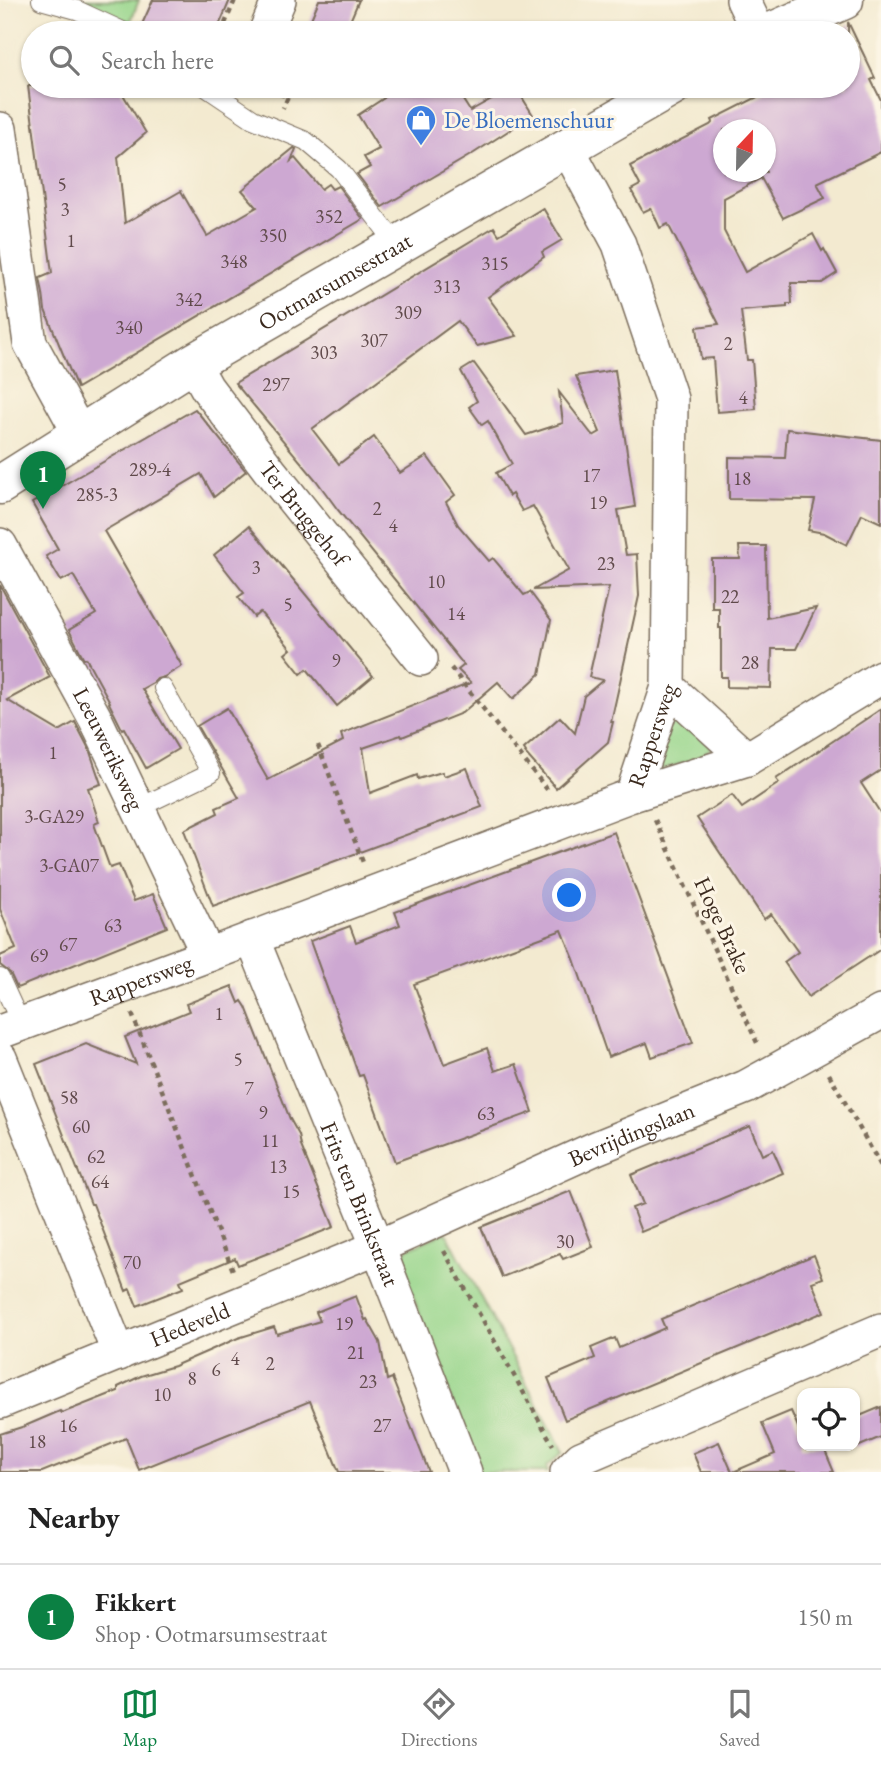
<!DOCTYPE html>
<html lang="en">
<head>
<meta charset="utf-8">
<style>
  body { margin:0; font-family:"EB Garamond",serif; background:#f2f2f2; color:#222 }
  .controls { position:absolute; right:21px; bottom:21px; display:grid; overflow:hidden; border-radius:14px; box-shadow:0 2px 5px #0004 }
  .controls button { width:63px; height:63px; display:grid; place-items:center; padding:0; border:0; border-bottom:2px solid #e0e0e0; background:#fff; color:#222; font:35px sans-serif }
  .compass { position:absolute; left:713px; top:119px; width:63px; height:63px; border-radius:50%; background:#fff; box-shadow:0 2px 5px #0004; rotate:22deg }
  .you { position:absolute; left:570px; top:896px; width:24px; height:24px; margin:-18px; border:5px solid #fff; border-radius:50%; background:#1a73e8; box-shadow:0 0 0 10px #1a73e833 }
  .badge { display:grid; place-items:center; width:46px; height:46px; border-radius:50%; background:#0b8043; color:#fff; font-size:23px; font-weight:700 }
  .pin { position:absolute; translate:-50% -58px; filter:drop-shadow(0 2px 4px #0008) }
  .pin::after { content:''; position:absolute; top:37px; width:24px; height:21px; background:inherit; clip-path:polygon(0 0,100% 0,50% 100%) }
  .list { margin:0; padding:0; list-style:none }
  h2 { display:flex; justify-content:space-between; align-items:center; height:91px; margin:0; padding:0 28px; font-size:30px }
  h2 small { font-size:23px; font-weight:400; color:#767676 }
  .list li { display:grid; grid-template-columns:46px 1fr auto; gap:21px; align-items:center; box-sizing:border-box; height:105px; padding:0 28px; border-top:2px solid #e0e0e0 }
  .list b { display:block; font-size:26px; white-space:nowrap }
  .list p { margin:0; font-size:23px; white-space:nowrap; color:#767676 }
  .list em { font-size:23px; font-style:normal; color:#767676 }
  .icon { flex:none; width:38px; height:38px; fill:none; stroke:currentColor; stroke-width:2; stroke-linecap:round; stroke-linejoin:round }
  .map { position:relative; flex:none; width:881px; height:1472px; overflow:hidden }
  .search { position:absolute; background:#fff; box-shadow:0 2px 5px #0004; left:21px; right:21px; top:21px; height:77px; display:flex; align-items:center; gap:18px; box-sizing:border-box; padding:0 24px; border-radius:38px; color:#767676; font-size:26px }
  .sheet { height:196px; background:#fff }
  nav { display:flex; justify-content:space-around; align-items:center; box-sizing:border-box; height:98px; border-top:2px solid #e0e0e0; background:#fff; font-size:19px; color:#767676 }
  nav a { display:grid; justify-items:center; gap:4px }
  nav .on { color:#0b8043 }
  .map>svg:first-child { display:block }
  .green { fill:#97d58b; stroke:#698054; stroke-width:2 }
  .building { fill:#cda8d2; fill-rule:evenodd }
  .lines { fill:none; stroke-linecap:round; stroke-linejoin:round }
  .service-casing { stroke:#7b6d5c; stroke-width:20 }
  .minor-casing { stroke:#7b6d5c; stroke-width:36 }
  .tertiary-casing { stroke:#7b6d5c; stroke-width:41 }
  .path { stroke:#7b6d5c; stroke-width:4.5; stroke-dasharray:5 5; stroke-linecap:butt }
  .service { stroke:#fff; stroke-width:18 }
  .minor { stroke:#fff; stroke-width:33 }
  .tertiary { stroke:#fff; stroke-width:38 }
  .labels { text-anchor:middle; stroke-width:6; stroke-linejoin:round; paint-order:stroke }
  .number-label { font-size:19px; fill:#604a4b }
  .shop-label { font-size:23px; fill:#366cbe; stroke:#fcf5e5; text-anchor:start }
  .street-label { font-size:23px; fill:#3b2a1e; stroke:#fcf5e5 }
</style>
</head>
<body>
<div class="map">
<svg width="881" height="1472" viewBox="0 0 881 1472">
  <rect width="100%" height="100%" fill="#fcf5e5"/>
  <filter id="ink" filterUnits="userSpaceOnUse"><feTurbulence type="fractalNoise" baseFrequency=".0143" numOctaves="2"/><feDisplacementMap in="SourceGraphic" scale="14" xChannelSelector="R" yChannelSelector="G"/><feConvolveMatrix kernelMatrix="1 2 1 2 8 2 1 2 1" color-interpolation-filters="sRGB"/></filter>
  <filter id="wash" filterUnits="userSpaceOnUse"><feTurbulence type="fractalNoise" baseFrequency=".00686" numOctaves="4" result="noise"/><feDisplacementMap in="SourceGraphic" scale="28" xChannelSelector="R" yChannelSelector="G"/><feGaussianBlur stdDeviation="1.57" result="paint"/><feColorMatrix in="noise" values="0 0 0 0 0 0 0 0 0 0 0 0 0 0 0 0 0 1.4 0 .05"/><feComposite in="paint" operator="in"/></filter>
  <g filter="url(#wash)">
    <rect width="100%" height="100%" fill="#f3ead0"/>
    <!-- green -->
    <g class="green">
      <polygon points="73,0 139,0 130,23"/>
      <path d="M673,714L712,746C703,761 665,768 648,773Z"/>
      <polygon points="446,1232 563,1452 546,1467 548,1472 478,1472 401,1264 407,1249"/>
    </g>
    <g id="blocks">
      <!-- building -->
      <g class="building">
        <polygon points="153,0 230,0 216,33 138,33"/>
        <polygon points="319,0 359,0 345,33 305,33"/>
        <path d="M848,22L875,78L871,80L881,100V152L817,183L825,198L783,218L761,178L724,198V231L745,272L813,234L822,251L824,249L837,273L822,283H791L792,304H787V307L741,311L747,360H752L756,409L717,412L713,358L701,359L697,327L719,324L668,224L660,228L651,208L643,212L631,190L640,185L630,166L710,125L713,122L712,120L779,86H848ZM724,130H766V172H724Z"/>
        <polygon points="28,86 118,86 146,133 118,157 125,223 181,191 207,236 257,207 242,190 294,148 296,149 291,161 295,158 321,189 328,184 332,189 338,186 363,219 77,388 45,310 43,294 40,278 52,273"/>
        <polygon points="389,86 454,86 470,111 515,86 533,115 474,153 382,207 357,174 370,167 364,157 379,149 358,115 384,98"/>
        <polygon points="543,208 562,240 542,252 544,257 488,297 517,336 477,346 458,321 312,429 339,464 374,437 400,473 427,456 455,495 446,502 458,525 489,561 493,558 524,595 530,592 551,620 540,674 513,699 498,682 462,713 402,737 401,735 363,748 370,793 417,775 418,779 442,772 444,776 467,768 482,807 213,906 184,830 218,813 216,808 239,798 197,726 227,708 268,780 343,741 341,734 471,683 458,670 464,665 338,510 316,480 235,383 494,227 499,235"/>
        <polygon points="474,363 526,435 563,423 559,392 593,436 600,432 576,376 615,370 635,507 618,510 626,555 637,554 639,596 611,722 613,722 608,742 556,788 525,753 526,752 524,749 560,717 575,733 584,696 603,680 589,677 609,587 533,590 569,570 533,506 522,511 512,494 509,496 496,473 512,464 488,421 482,425 469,407 477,401 461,371"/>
        <polygon points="195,409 246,471 214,497 201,474 104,531 182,666 164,677 157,679 153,683 142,689 178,749 146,768 124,728 122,729 109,703 110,702 86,658 84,659 69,630 96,614 73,575 61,581 46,556 58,549 32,503"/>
        <polygon points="787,429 881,440 881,523 862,514 847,545 824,533 808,530 815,500 729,499 729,457 785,458"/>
        <polygon points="249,526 373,676 337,706 307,669 301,674 285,654 291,649 260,612 254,617 238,597 244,593 214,555"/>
        <polygon points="739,546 766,546 767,618 816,608 796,649 772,649 771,688 727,687 727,677 721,677 721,628 719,628 719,608 712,608 712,559 740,559"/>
        <polygon points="0,585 50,677 7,700 59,731 75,722 89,749 101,784 88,788 99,822 94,824 110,868 119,865 134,901 153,894 167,927 17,988 10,973 0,965 0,956 16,949 0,909"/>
        <polygon points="881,709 881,770 861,783 881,814 881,949 808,997 784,962 798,952 771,914 764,919 697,818 732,795 742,808 779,783 776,779"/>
        <polygon points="614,832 693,1043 652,1057 647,1043 608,1057 574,959 562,930 414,984 444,1064 487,1048 495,1071 516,1064 533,1112 395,1162 363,1075 359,1076 310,941 350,926 356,942 400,925 395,912"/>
        <polygon points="232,986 239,1003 242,1001 246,1007 290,1119 299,1135 301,1146 334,1227 238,1265 235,1258 180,1281 183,1288 137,1306 130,1289 126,1291 93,1204 91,1204 36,1064 86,1044 136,1064 125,1037 189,1011 186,1004"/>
        <polygon points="750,1126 762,1155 773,1150 783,1173 641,1232 632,1208 643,1204 631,1175"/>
        <polygon points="571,1191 593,1247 563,1259 560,1254 502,1277 481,1227"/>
        <polygon points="814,1255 823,1278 812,1282 824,1312 565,1420 548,1378 595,1358 591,1348 615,1338 619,1348 665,1328 661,1319"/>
        <polygon points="356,1296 365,1320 367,1319 380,1342 387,1380 392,1378 429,1472 339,1472 310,1401 139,1470 126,1438 42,1472 0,1472 0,1434 25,1426 60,1411 62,1413 118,1391 118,1387 141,1376 174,1366 238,1338 274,1327 277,1334 320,1321 316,1312"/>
        <polygon points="881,1407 881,1437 855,1448 855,1418"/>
        <polygon points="791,1411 802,1436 802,1446 823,1446 834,1472 733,1472 775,1454 762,1423"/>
        <polygon points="719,1442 732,1472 701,1472 693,1453"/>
      </g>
    </g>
  </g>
  <g filter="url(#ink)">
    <use href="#blocks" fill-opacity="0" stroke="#7b6d5c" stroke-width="2"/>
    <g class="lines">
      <!-- service casing -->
      <g class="service-casing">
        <g id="service">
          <polyline points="41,0 77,10 127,33"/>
          <polyline points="204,86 253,119 306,141 339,169 397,245"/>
          <polyline points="138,808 211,773 163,688"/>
          <polyline points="0,978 21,1024"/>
        </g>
      </g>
      <!-- minor casing -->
      <g class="minor-casing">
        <g id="minor">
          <polyline points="743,0 759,33"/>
          <polyline points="265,33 279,0"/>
          <polyline points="0,129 30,343 80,434"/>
          <path id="s1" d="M193,363L207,388L270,471L421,659"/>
          <path id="s2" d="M0,545L95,718L208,955"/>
          <polyline points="668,687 747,759"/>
          <polyline points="632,795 747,759 881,677"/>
          <path id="s3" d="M252,938L378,1247L465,1472"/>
          <path id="s4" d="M0,1032L208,955L632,795L668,687L671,399L619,244L567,147"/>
          <polyline points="0,1058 119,1354"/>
          <path id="s5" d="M0,1402L378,1247L596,1148L746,1087L881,1012"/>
          <polyline points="567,1472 581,1458 881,1330"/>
        </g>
      </g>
      <!-- tertiary casing -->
      <g class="tertiary-casing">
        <g id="tertiary">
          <polyline points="769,33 844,0"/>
          <path id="s6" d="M0,485L193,363L674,86"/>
        </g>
      </g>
      <!-- path -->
      <g class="path">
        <polyline points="221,33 235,0"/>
        <polyline points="261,86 288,97 283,108"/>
        <polyline points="451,668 550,793"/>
        <polyline points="318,745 364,865"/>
        <polyline points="655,820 759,1047"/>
        <polyline points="132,1014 234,1273"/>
        <polyline points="829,1074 881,1166"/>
        <polyline points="444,1251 553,1445"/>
      </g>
      <!-- service -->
      <use href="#service" class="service"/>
      <!-- minor -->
      <use href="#minor" class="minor"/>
      <!-- tertiary -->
      <use href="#tertiary" class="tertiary"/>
    </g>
  </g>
  <!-- icons -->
  <defs>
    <g id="shop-pin" transform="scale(1.575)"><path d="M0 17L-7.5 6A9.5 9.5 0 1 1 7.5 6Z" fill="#3f7fe0" stroke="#fcf5e5"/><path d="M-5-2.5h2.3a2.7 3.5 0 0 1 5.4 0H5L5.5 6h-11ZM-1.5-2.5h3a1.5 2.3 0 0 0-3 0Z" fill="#fff"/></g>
  </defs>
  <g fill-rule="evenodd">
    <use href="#shop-pin" x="421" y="120"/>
  </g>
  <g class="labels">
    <!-- number labels -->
    <g class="number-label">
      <text x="62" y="191">5</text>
      <text x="65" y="216">3</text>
      <text x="329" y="223">352</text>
      <text x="273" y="242">350</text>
      <text x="71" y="247">1</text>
      <text x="234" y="268">348</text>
      <text x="495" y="270">315</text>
      <text x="447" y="293">313</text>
      <text x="189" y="306">342</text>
      <text x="408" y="319">309</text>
      <text x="129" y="334">340</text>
      <text x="374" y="347">307</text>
      <text x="728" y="350">2</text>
      <text x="324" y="359">303</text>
      <text x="276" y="391">297</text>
      <text x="743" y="404">4</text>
      <text x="150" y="476">289-4</text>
      <text x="591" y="482">17</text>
      <text x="742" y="485">18</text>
      <text x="97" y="501">285-3</text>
      <text x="598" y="509">19</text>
      <text x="377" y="515">2</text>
      <text x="393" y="532">4</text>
      <text x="606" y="570">23</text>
      <text x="256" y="574">3</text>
      <text x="436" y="588">10</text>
      <text x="730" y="603">22</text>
      <text x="288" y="611">5</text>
      <text x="456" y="620">14</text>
      <text x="336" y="667">9</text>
      <text x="750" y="669">28</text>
      <text x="53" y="759">1</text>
      <text x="54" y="823">3-GA29</text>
      <text x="69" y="872">3-GA07</text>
      <text x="113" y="932">63</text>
      <text x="68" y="951">67</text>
      <text x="39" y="962">69</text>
      <text x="219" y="1020">1</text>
      <text x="238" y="1066">5</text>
      <text x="249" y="1095">7</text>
      <text x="69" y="1104">58</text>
      <text x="263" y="1119">9</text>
      <text x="486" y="1120">63</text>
      <text x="81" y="1133">60</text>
      <text x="270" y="1147">11</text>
      <text x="96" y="1163">62</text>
      <text x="278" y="1173">13</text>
      <text x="100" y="1188">64</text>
      <text x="291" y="1198">15</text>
      <text x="565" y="1248">30</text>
      <text x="132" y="1269">70</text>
      <text x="344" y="1330">19</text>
      <text x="356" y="1359">21</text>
      <text x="235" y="1365">4</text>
      <text x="270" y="1370">2</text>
      <text x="216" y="1376">6</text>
      <text x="192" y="1385">8</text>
      <text x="368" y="1388">23</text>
      <text x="162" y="1401">10</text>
      <text x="68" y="1432">16</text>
      <text x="382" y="1432">27</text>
      <text x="37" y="1448">18</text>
    </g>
    <!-- shop labels -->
    <g class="shop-label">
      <text x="444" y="128">De Bloemenschuur</text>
    </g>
    <!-- street labels -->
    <g class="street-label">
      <text dy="8" stroke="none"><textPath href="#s6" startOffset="392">Ootmarsumsestraat</textPath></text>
      <text dy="8" stroke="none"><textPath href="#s1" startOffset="187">Ter Bruggehof</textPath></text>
      <text dy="8" stroke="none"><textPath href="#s4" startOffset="738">Rappersweg</textPath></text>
      <text dy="8" stroke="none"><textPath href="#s2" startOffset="231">Leeuweriksweg</textPath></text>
      <text transform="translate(723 925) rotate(65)" y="8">Hoge Brake</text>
      <text dy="8" stroke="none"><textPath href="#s4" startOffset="150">Rappersweg</textPath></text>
      <text dy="8" stroke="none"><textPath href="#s5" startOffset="686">Bevrijdingslaan</textPath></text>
      <text dy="8" stroke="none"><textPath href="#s3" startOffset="287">Frits ten Brinkstraat</textPath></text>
      <text dy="8" stroke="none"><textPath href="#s5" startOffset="205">Hedeveld</textPath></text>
    </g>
  </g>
</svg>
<div class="controls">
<button><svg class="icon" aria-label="locate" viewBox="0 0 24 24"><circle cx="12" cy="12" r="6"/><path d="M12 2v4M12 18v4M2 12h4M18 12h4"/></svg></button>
</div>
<svg class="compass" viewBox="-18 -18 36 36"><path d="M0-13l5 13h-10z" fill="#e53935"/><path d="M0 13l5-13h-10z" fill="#767676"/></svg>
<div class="you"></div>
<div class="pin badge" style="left:43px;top:509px">1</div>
<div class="search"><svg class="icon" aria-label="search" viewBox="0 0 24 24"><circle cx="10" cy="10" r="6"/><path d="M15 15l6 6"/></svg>Search here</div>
</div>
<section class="sheet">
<h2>Nearby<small></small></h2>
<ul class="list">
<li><span class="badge">1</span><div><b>Fikkert</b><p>Shop · Ootmarsumsestraat</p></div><em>150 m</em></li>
</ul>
</section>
<nav>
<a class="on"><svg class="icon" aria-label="map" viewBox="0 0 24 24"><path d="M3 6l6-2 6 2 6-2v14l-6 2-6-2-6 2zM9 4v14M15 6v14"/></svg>Map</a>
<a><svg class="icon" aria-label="directions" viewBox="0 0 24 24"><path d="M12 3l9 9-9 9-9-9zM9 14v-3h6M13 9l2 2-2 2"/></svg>Directions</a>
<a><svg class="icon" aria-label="saved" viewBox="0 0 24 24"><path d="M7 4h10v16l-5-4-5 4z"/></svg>Saved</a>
</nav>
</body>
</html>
